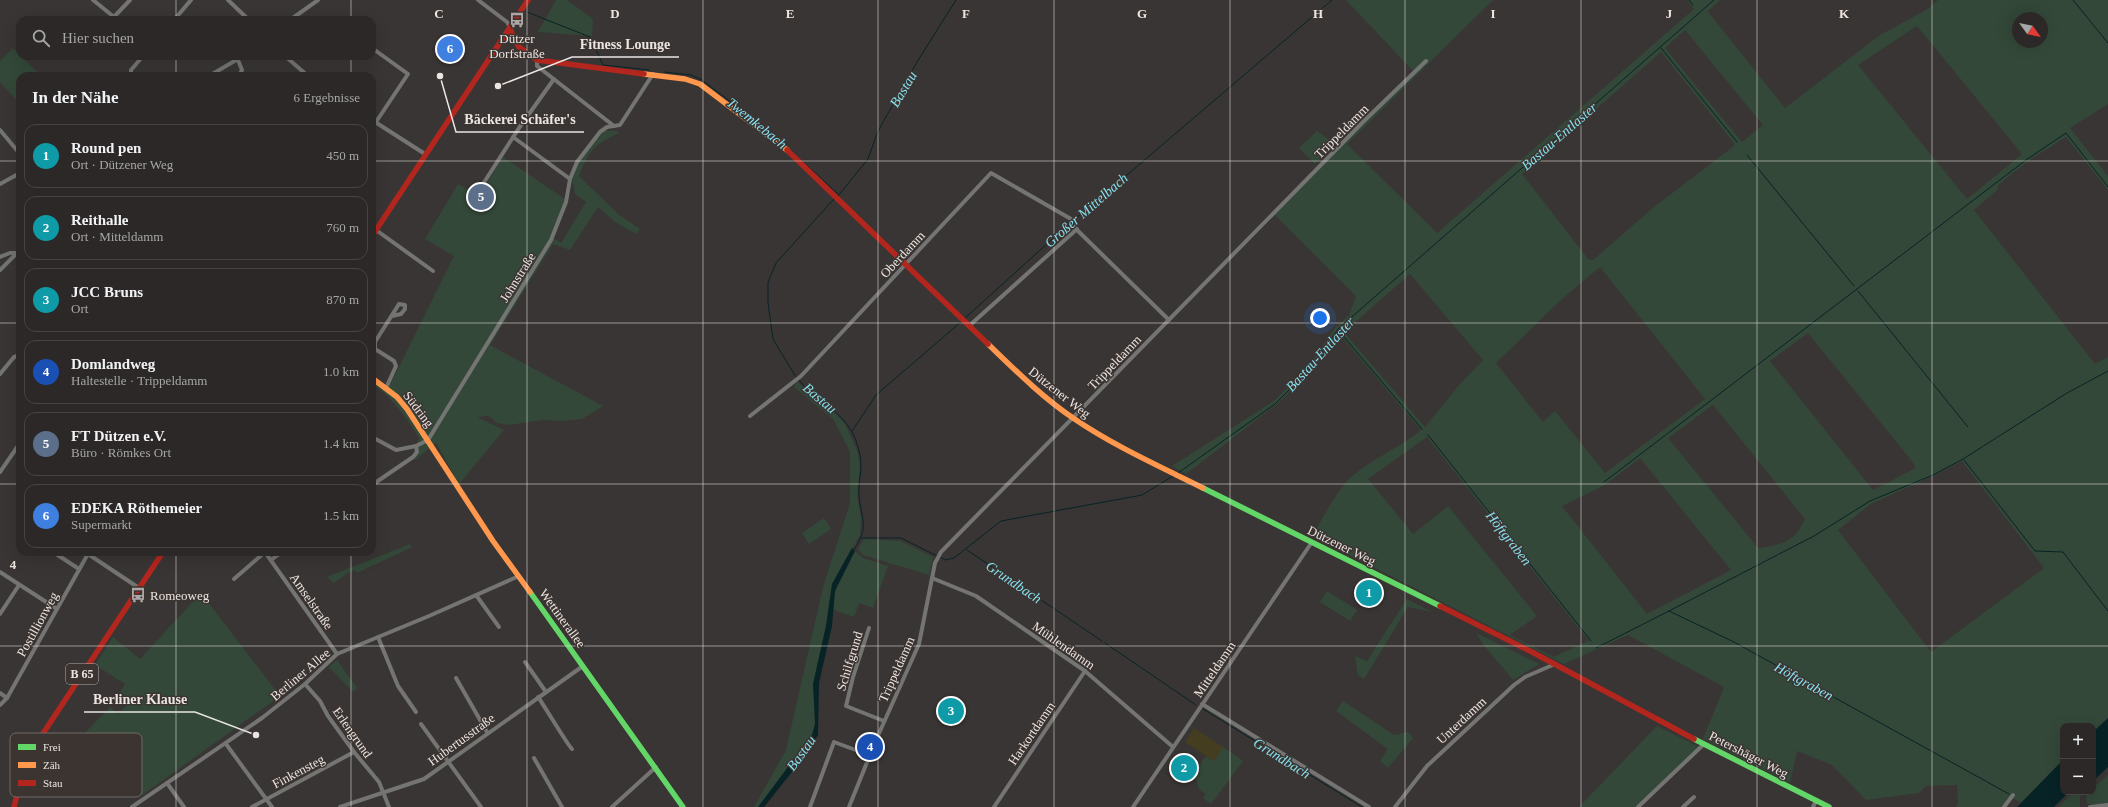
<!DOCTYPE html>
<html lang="de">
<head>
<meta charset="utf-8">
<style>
  body { margin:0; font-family:"Times New Roman",serif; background:#373433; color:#f1f3f6 }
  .controls { position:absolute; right:12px; bottom:12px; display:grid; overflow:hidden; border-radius:8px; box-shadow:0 4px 16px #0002 }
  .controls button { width:36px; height:36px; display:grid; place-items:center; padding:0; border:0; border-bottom:1px solid #474444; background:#2b2827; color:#f1f3f6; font:20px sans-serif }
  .compass { position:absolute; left:2012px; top:12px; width:36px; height:36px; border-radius:50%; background:#2b2827; box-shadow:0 4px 16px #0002; rotate:123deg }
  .you { position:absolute; left:1320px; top:318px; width:14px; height:14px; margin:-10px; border:3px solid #fff; border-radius:50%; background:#1a73e8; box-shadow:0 0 0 6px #1a73e833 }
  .badge { display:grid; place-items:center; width:26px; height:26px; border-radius:50%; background:#1a73e8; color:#fff; font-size:13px; font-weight:700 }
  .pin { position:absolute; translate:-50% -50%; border:2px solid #fff; box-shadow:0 1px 4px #0006 }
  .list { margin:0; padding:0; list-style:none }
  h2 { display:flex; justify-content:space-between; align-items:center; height:52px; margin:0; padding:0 16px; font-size:17px }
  h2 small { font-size:13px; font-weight:400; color:#a6a6a7 }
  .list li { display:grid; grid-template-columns:26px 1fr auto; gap:12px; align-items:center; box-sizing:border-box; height:64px; margin:0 8px 8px; padding:0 8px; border:1px solid #474444; border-radius:12px }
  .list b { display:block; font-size:15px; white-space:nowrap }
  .list p { margin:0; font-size:13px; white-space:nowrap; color:#a6a6a7 }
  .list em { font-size:13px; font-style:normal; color:#a6a6a7 }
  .icon { flex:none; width:22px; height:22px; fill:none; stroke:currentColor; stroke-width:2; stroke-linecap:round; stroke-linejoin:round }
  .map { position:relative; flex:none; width:2108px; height:807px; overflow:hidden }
  .search { position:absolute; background:#2b2827; box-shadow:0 4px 16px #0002; left:16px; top:16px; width:360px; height:44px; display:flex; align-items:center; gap:10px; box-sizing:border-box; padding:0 14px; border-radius:12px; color:#a6a6a7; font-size:15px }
  .panel { position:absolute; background:#2b2827; box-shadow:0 4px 16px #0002; left:16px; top:72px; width:360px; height:484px; border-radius:12px }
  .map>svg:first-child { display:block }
  .green { fill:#334839; fill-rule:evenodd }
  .sand { fill:#443d20 }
  .water { fill:#072326 }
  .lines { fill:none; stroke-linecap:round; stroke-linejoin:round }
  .stream { stroke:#072326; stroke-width:1 }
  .street { stroke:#747473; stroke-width:4 }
  .fast { stroke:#63d668; stroke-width:5.5 }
  .slow { stroke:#ff974d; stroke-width:5.5 }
  .jam { stroke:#b3261e; stroke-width:5.5 }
  .grid { fill:none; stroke:#eae5e3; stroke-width:1; stroke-opacity:0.55 }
  .labels { text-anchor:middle; stroke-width:3; stroke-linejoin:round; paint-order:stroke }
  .shield { fill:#3c3431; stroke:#b6b0ae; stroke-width:1 }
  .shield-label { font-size:12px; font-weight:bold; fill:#eae5e3 }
  .poi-label { font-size:13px; fill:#eae5e3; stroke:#3c3431 }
  .street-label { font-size:13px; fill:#eae5e3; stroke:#3c3431 }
  .water-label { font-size:14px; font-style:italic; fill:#85e2f2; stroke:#3c3431 }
  .key { fill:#3c3431; stroke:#706966; stroke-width:1 }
  .key-label { font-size:11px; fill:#eae5e3 }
  .grid-label { font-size:13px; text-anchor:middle; font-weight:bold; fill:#eae5e3; stroke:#3c3431; stroke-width:3; stroke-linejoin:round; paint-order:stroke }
  .leader { fill:none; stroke:#eae5e3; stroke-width:1.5 }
  .callout-dot { fill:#eae5e3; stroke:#3c3431; stroke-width:1.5 }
  .callout-label { font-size:14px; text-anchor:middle; font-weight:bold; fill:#eae5e3; stroke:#3c3431; stroke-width:3; stroke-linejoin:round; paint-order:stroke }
</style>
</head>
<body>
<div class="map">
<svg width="2108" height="807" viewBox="0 0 2108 807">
  <rect width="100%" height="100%" fill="#393534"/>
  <!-- green -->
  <g class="green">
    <polygon points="556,0 567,0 593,19 592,36 538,32"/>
    <path d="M1346,0H1493L1347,144L1437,233L1694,9L1687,0H1720L1708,11L1709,13L1785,108L1880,35L1926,10L1938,0H2108V104L2070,128L2108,176V190L2066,137L2028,161L1998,185L1997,190L1974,210L2095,364L2108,357V718L2093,732V726H2063V760L2021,803L2010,797L2001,807H1956L1958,802L1957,785L1926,786L1919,793L1866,800L1832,765L1797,751L1790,783L1703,739L1724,687L1628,635L1564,664L1312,536C1323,518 1333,497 1347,481C1364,463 1400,448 1421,430L1340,335L1313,370L1277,404L1186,474L1172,466L1274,401L1308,367L1335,328L1349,315L1356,296L1274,214L1415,73ZM2018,18H2042V42H2018ZM1917,26L2022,154L1967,199L1858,65ZM1685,30L1763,125L1742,142L1665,48ZM1661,52L1734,143V146L1654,207L1593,260H1589L1522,174ZM1600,267L1705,399L1605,473L1555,411L1543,422L1496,363L1563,298ZM1410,274L1483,360L1459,385L1425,427L1344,332ZM1808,333L1911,460L1916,468L1873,490L1770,361ZM1713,405L1805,519C1795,542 1781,545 1758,548L1668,438ZM1427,437L1589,641H1588L1554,657L1510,635L1537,616L1448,506L1413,534L1368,479ZM1640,458L1731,570L1647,614L1562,506L1605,485ZM1962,461L2044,568L1931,652L1838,530L1871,504L1933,476Z"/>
    <polygon points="13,48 41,76 20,76 20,104 0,82 0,61"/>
    <path d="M605,131H617L619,133C595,144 588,151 579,176L618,214L640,229L636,234L615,222L598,207L570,250L553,244L490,345L603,406L582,419L559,421L543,420L509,425L497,423L488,416L477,417L504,430L459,484L436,443L415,460L412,456L419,438C406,417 393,398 372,384V375L389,387L454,256L425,239L458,184L468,190L472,185L482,191L503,157L565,199L552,237L561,243L586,202L575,194L572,179L580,155Z"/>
    <polygon points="1317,131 1335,144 1315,164 1299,148"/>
    <polygon points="797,382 832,409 845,424 857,451 860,467 857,496 861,518 860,535 832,584 826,626 816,670 815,724 812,735 758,807 754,807 786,750 823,587 850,503 850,452 839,430 833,419 794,387"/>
    <polygon points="824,518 831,529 809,544 802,533"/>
    <polygon points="864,539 900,541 933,557 929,575 863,555 858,549"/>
    <polygon points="410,544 412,547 357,573 355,570 346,574 334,583 327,577"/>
    <path d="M855,551L863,558L888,566L873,608L859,603L854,617L834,610C832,589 844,569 855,551Z"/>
    <polygon points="1327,591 1357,610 1350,621 1320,602"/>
    <polygon points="201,593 280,696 141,796 111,758 103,765 81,737 110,707 118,714 130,702 119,694 125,684 95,665 113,637 140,659"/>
    <polygon points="1407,599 1432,612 1408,607 1364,679 1358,675 1355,656 1367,661"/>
    <path d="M1476,633L1539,664L1513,680C1501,664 1486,651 1476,633Z"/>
    <polygon points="337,660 357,688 353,692 329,667"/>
    <polygon points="1343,701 1394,735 1408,732 1413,738 1388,768 1380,761 1388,749 1336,711"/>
    <polygon points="1657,726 1699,747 1635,807 1579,807"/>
    <polygon points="1223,747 1243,761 1211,804 1203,798 1206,794 1198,788 1197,781 1192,777 1206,756 1214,761"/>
    <polygon points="2108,775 2108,804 2087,804 2086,797 2089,792 2093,792 2093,788"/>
    <polygon points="2073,792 2084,792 2080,797 2080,807 2059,807"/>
  </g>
  <!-- sand -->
  <polygon class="sand" points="1194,728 1223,747 1214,761 1185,742"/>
  <!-- water -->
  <g class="water">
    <polygon points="852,548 855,551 835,591 832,626 819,683 818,735 804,757 764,807 758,807 812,735 815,724 813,684 826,626 832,584"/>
    <polygon points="2108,718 2108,767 2093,781 2093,732"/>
    <polygon points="2063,760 2063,792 2069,792 2054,807 2017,807"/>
  </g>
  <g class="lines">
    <!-- stream -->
    <g class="stream">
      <polyline points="1689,0 1693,5"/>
      <polyline points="2073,0 2108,43"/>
      <polyline points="527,12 590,37 603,65 649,70"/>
      <polyline points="1661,48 1737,142"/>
      <polyline points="664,72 691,75 702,80 778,138"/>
      <polyline points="789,149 838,194"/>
      <polyline points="1747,155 1854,286"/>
      <polyline points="838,196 868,159 878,131 917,62 956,0"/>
      <polyline points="1073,221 1332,0"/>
      <polyline points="1858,291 1968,427"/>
      <polyline points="964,319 1070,223"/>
      <polyline points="1338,330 1422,429"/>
      <polyline points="796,377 773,339 768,303 768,282 776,263 834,199"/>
      <path d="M798,379C821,409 851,410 860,455C863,469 858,482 859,495C861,521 870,525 854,550"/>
      <polyline points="852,431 876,395 962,321"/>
      <polyline points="1428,435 1591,641"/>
      <polyline points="1964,460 2035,551 2063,552 2108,611"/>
      <polyline points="1178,473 1275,404 1311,368 1338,329 1714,0"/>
      <polyline points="1604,482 2026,160 2066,133 2108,187"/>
      <polyline points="862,538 901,538 937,556"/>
      <polyline points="967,550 1102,641"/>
      <polyline points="940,557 945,560 954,558 1001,521 1142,495 1173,476"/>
      <polyline points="1669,611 1814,536 1870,501 1933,475 1963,459 2067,393 2108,371"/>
      <polyline points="1105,643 1196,705"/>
      <polyline points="1596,648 1669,611 1734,642 2009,794"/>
      <polyline points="1203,709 1362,807"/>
    </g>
    <!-- street -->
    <g class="street">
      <polyline points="93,0 114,17"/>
      <polyline points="228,0 249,20"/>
      <polyline points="478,0 507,22 510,27"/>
      <polyline points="111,20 130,0"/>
      <polyline points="174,20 191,0"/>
      <polyline points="290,20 318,0"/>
      <polyline points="372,48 408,74 376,122"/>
      <polyline points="285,56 308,76"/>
      <polyline points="238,60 242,70 239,76"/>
      <polyline points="537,60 537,66 614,126"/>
      <polyline points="131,76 131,70 143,56"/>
      <polyline points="209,76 243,56"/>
      <polyline points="372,120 425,154"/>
      <polyline points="0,130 20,154"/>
      <polyline points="513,137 570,179"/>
      <polyline points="0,184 20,173"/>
      <polyline points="483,184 519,128 554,79"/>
      <polyline points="376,230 433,271"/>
      <polyline points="0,257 10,253 16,253"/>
      <polyline points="0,270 20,250"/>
      <polyline points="969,326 1077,229"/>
      <polyline points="0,374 14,357 20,355"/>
      <polyline points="386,388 396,366 394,361 375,349 375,342 399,304 405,305 405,309 401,314 392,316"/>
      <polyline points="750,416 801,376 991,173 1071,219 1074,227 1169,320"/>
      <polyline points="372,437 396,450 416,446 428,440 551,240 566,202 570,179 577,162 600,132 607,127 620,125 653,74"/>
      <polyline points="0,472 20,443"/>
      <polyline points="372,485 413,457 417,452 416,446"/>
      <polyline points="53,552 79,569"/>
      <polyline points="265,552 337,654"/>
      <polyline points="88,554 139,588"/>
      <polyline points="271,560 282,552"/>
      <polyline points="0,572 57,609"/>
      <polyline points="932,578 976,596 1085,671 1173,747"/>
      <polyline points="234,579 265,552"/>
      <polyline points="476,595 499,627"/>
      <polyline points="0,614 19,585"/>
      <polyline points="869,628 853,677 846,706 884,721"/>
      <polyline points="378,637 398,686 416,712"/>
      <polyline points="525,662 546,692"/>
      <polyline points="456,678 487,732"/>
      <polyline points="305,684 320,701 328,716 354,752 379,782 389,807"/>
      <polyline points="0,693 7,698"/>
      <path d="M538,697C544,705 568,746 572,749"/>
      <polyline points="1202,704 1369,807"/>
      <polyline points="0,705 7,698 89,552"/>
      <polyline points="421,724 481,807"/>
      <polyline points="226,744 272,807"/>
      <polyline points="534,758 562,807"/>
      <polyline points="167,783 184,807"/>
      <polyline points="132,807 262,718 305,684 337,654 429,616 519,576"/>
      <polyline points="252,807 354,752"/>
      <polyline points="340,807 424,779 583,666"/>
      <polyline points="612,807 656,767"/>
      <polyline points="810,807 834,742 869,755"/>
      <polyline points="849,807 876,740 919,644 935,563 941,552 1364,121 1426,61"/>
      <polyline points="994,807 1085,671"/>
      <polyline points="1133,807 1312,542"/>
      <polyline points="1395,807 1427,766 1514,685 1525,677 1555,664"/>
      <polyline points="1638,807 1704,744"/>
      <polyline points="1683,807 1694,797"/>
      <polyline points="1813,807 1816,801"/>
      <polyline points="2004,807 2013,795"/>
      <polyline points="2090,807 2108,805"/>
    </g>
    <!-- fast -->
    <g class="fast">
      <polyline points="1203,488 1440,606"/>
      <polyline points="530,592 683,807"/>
      <polyline points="1694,739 1829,807"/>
    </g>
    <!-- slow -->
    <g class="slow">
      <polyline points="644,74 685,79 700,84 787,150"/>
      <path d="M988,344C1015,370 1042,397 1073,418C1114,446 1159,466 1203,488"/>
      <polyline points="372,378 397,397 407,409 493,541 530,592"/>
    </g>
    <!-- jam -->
    <g class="jam">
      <polyline points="510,27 513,37 519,47 537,60 644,74"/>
      <polyline points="787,150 988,344"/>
      <polyline points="372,236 528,0"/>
      <polyline points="1440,606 1532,652 1694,739"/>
      <polyline points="14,807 21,780 40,738 163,552"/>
    </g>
  </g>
  <!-- grid -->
  <path class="grid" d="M176,0V20M351,0V20M527,0V807M703,0V807M878,0V807M1054,0V807M1230,0V807M1405,0V807M1581,0V807M1757,0V807M1932,0V807M176,56V76M351,56V76M0,161H20M372,161H2108M0,323H20M372,323H2108M0,484H20M372,484H2108M176,552V807M351,552V807M0,646H2108"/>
  <!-- icons -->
  <defs>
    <g id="bus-bare" transform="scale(1.2)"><path d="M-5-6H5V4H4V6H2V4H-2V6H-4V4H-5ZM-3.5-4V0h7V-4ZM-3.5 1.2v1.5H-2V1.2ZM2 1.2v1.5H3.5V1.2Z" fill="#aca7a6" stroke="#3c3431" stroke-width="2.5" paint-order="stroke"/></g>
  </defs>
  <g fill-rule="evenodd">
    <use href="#bus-bare" x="517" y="20"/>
    <use href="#bus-bare" x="138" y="595"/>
  </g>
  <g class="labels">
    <!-- shield labels -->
    <rect class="shield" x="66" y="664" width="32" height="20" rx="3"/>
    <g class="shield-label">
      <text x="82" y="678">B 65</text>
    </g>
    <!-- poi labels -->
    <g class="poi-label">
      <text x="517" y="43">Dützer<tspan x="517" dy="15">Dorfstraße</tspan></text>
      <text x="150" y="600" text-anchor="start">Romeoweg</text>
    </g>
    <!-- street labels -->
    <g class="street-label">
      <text transform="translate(1341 131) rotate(-45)" y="5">Trippeldamm</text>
      <text transform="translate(902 254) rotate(-47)" y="5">Oberdamm</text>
      <text transform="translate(517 277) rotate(-58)" y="5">Johnstraße</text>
      <text transform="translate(1114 362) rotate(-46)" y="5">Trippeldamm</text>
      <text transform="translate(1060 392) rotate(38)" y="5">Dützener Weg</text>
      <text transform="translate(419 409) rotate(53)" y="5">Südring</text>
      <text transform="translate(1342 545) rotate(26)" y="5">Dützener Weg</text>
      <text transform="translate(312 601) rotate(55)" y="5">Amselstraße</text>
      <text transform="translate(563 618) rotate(54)" y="5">Wettinerallee</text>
      <text transform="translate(37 624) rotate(-61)" y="5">Postillionweg</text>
      <text transform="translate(1064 645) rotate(35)" y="5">Mühlendamm</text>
      <text transform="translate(849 661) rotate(-73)" y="5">Schilfgrund</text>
      <text transform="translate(896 669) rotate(-66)" y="5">Trippeldamm</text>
      <text transform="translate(1214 669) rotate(-56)" y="5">Mitteldamm</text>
      <text transform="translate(300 674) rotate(-40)" y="5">Berliner Allee</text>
      <text transform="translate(1461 720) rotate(-43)" y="5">Unterdamm</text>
      <text transform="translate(353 732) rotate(55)" y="5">Erlengrund</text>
      <text transform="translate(1031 733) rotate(-56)" y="5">Harkortdamm</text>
      <text transform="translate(461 739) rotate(-36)" y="5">Hubertusstraße</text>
      <text transform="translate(1749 754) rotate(27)" y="5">Petershäger Weg</text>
      <text transform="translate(298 771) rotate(-28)" y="5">Finkensteg</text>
    </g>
    <!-- water labels -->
    <g class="water-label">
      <text transform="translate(903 89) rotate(-59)" y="5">Bastau</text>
      <text transform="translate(757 123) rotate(39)" y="5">Twemkebach</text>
      <text transform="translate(1559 136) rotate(-41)" y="5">Bastau-Entlaster</text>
      <text transform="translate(1086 210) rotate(-41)" y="5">Großer Mittelbach</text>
      <text transform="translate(1320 354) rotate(-48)" y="5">Bastau-Entlaster</text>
      <text transform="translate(820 398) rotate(40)" y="5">Bastau</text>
      <text transform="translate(1509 538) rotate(52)" y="5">Höftgraben</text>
      <text transform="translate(1014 582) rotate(34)" y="5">Grundbach</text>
      <text transform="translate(1804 681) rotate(29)" y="5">Höftgraben</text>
      <text transform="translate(801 753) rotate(-54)" y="5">Bastau</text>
      <text transform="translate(1282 758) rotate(32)" y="5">Grundbach</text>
    </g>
  </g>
  <!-- legend -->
  <rect x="10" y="733" width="132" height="64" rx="6" class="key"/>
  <rect x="18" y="744" width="18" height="6" fill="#63d668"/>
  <rect x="18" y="762" width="18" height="6" fill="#ff974d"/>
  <rect x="18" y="780" width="18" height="6" fill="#b3261e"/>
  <g class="key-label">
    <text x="43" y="751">Frei</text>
    <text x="43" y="769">Zäh</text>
    <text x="43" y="787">Stau</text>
  </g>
  <g class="grid-label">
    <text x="439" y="18">C</text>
    <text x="615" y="18">D</text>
    <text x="790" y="18">E</text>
    <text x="966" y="18">F</text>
    <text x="1142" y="18">G</text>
    <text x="1318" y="18">H</text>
    <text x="1493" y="18">I</text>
    <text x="1669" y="18">J</text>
    <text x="1844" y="18">K</text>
    <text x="13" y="569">4</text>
  </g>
  <!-- callouts -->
  <path class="leader" d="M498 86L572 57H679M440 76L456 132H584M256 735L195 712H84"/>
  <g class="callout-dot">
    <circle cx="498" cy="86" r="4"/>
    <circle cx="440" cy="76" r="4"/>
    <circle cx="256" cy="735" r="4"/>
  </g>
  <g class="callout-label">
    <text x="625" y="49">Fitness Lounge</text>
    <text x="520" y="124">Bäckerei Schäfer's</text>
    <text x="140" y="704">Berliner Klause</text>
  </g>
</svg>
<div class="controls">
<button>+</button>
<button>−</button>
</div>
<svg class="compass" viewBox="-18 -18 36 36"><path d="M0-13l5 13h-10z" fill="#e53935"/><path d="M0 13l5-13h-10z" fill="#a6a6a7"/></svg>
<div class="you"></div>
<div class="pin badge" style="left:1369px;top:593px;background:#0f9aa8">1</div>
<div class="pin badge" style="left:1184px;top:768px;background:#0f9aa8">2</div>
<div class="pin badge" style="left:951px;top:711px;background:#0f9aa8">3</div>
<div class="pin badge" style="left:870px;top:747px;background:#1a4fb4">4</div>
<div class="pin badge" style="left:481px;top:197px;background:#5c6f8a">5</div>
<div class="pin badge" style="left:450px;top:49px;background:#3f7fe0">6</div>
<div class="search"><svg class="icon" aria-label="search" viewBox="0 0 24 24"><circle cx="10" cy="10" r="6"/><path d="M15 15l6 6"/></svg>Hier suchen</div>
<section class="panel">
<h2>In der Nähe<small>6 Ergebnisse</small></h2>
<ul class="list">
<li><span class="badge" style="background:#0f9aa8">1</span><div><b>Round pen</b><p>Ort · Dützener Weg</p></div><em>450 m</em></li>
<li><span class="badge" style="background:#0f9aa8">2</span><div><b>Reithalle</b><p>Ort · Mitteldamm</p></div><em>760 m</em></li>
<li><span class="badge" style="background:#0f9aa8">3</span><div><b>JCC Bruns</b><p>Ort</p></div><em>870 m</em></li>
<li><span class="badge" style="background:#1a4fb4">4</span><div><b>Domlandweg</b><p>Haltestelle · Trippeldamm</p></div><em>1.0 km</em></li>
<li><span class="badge" style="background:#5c6f8a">5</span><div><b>FT Dützen e.V.</b><p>Büro · Römkes Ort</p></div><em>1.4 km</em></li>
<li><span class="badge" style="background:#3f7fe0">6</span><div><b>EDEKA Röthemeier</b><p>Supermarkt</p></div><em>1.5 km</em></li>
</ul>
</section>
</div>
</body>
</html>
